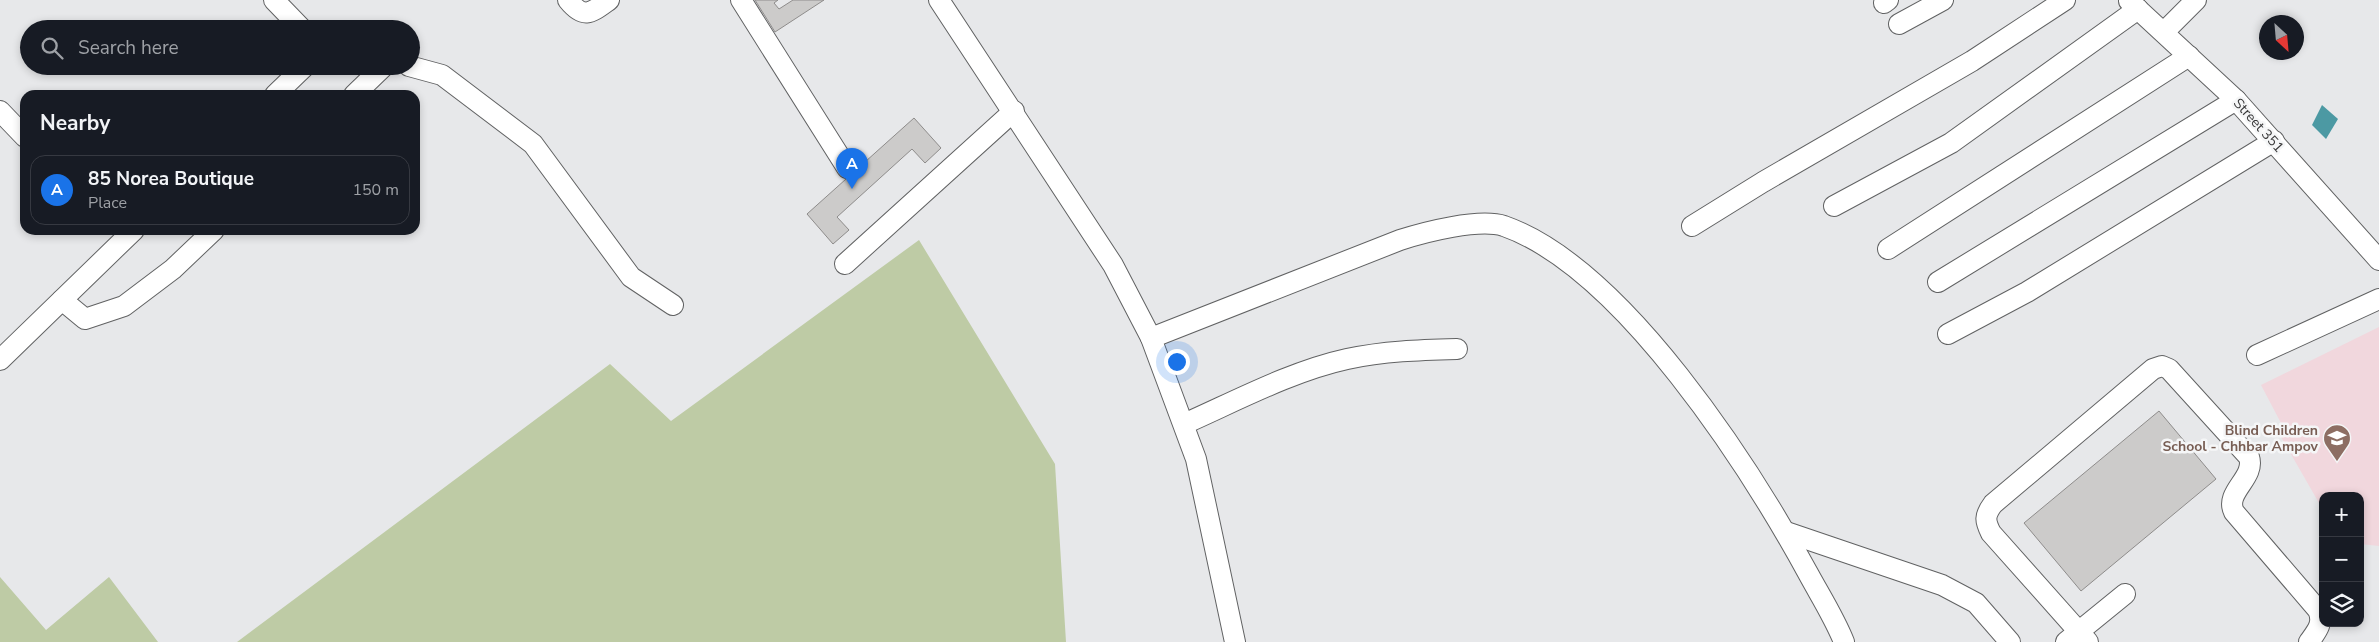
<!DOCTYPE html>
<html lang="en">
<head>
<meta charset="utf-8">
<style>
  body { margin:0; font-family:"Nunito Sans",sans-serif; background:#20242c; color:#f1f3f6 }
  .controls { position:absolute; right:15px; bottom:15px; display:grid; overflow:hidden; border-radius:10px; box-shadow:0 2px 8px #0003 }
  .controls button { width:45px; height:45px; display:grid; place-items:center; padding:0; border:0; border-bottom:1px solid #363941; background:#171b24; color:#f1f3f6; font:25px sans-serif }
  .compass { position:absolute; left:2259px; top:15px; width:45px; height:45px; border-radius:50%; background:#171b24; box-shadow:0 2px 8px #0003; rotate:154deg }
  .you { position:absolute; left:1176px; top:361px; width:18px; height:18px; margin:-12px; border:4px solid #fff; border-radius:50%; background:#1a73e8; box-shadow:0 0 0 8px #1a73e833 }
  .badge { display:grid; place-items:center; width:32px; height:32px; border-radius:50%; background:#1a73e8; color:#fff; font-size:16px; font-weight:700 }
  .pin { position:absolute; translate:-50% -41px; filter:drop-shadow(0 1px 2px #0008) }
  .pin::after { content:''; position:absolute; top:26px; width:18px; height:15px; background:inherit; clip-path:polygon(0 0,100% 0,50% 100%) }
  .list { margin:0; padding:0; list-style:none }
  h2 { display:flex; justify-content:space-between; align-items:center; height:65px; margin:0; padding:0 20px; font-size:21px }
  h2 small { font-size:16px; font-weight:400; color:#9ea1a6 }
  .list li { display:grid; grid-template-columns:32px 1fr auto; gap:15px; align-items:center; box-sizing:border-box; height:70px; margin:0 10px 10px; padding:0 10px; border:1px solid #363941; border-radius:15px }
  .list b { display:block; font-size:19px; white-space:nowrap }
  .list p { margin:0; font-size:16px; white-space:nowrap; color:#9ea1a6 }
  .list em { font-size:16px; font-style:normal; color:#9ea1a6 }
  .icon { flex:none; width:28px; height:28px; fill:none; stroke:currentColor; stroke-width:2; stroke-linecap:round; stroke-linejoin:round }
  .map { position:relative; flex:none; width:2379px; height:642px; overflow:hidden }
  .search { position:absolute; background:#171b24; box-shadow:0 2px 8px #0003; left:20px; top:20px; width:400px; height:55px; display:flex; align-items:center; gap:12px; box-sizing:border-box; padding:0 18px; border-radius:28px; color:#9ea1a6; font-size:19px }
  .panel { position:absolute; background:#171b24; box-shadow:0 2px 8px #0003; left:20px; top:90px; width:400px; height:145px; border-radius:15px }
  .map>svg:first-child { display:block }
  .education { fill:#f1d7dd }
  .green { fill:#becba5 }
  .water { fill:#4c99a3 }
  .building { fill:#cccbca; stroke:#8e8c8b }
  .lines { fill:none; stroke-linecap:round; stroke-linejoin:round }
  .minor-casing { stroke:#616263; stroke-width:22 }
  .minor { stroke:#fff; stroke-width:20 }
  .labels { text-anchor:middle; stroke-width:5; stroke-linejoin:round; paint-order:stroke }
  .street-label { font-size:14px; fill:#383839; stroke:#f5f6f7 }
  .education-label { font-size:14px; font-weight:bold; fill:#785e54; stroke:#f5f6f7; text-anchor:end }
</style>
</head>
<body>
<div class="map">
<svg width="2379" height="642" viewBox="0 0 2379 642">
  <rect width="100%" height="100%" fill="#e7e8ea"/>
  <!-- education -->
  <polygon class="education" points="2379,327 2379,546 2360,544 2360,496 2323,496 2323,510 2276,428 2282,425 2261,385"/>
  <!-- green -->
  <g class="green">
    <polygon points="919,240 1055,464 1066,642 237,642 610,364 671,421"/>
    <polygon points="0,577 46,630 109,577 158,642 0,642"/>
  </g>
  <!-- water -->
  <polygon class="water" points="2322,105 2338,119 2326,139 2312,125"/>
  <!-- building -->
  <g class="building">
    <polygon points="755,0 778,0 774,3 779,9 793,0 824,0 775,32"/>
    <polygon points="914,118 941,148 925,163 912,149 837,217 849,230 833,244 807,214"/>
    <polygon points="2159,411 2216,479 2081,591 2024,523"/>
  </g>
  <g class="lines">
    <!-- minor casing -->
    <g class="minor-casing">
      <g id="minor">
        <polyline points="274,0 302,29"/>
        <path d="M568,0C584,20 591,13 609,0"/>
        <polyline points="741,0 847,168"/>
        <polyline points="939,0 1113,265 1151,338 1196,459 1235,642"/>
        <polyline points="2129,1 2236,100 2379,260"/>
        <polyline points="1884,3 1888,0"/>
        <polyline points="1899,24 1943,0"/>
        <polyline points="2164,32 2196,0"/>
        <polyline points="409,66 442,75 533,144 631,277 673,305"/>
        <polyline points="275,95 305,66"/>
        <polyline points="354,95 384,66"/>
        <polyline points="0,111 25,137"/>
        <polyline points="1834,206 1951,143 2138,9"/>
        <polyline points="1692,226 1763,182 1972,61 2065,0"/>
        <polyline points="1888,249 2189,56"/>
        <polyline points="845,264 1014,111"/>
        <polyline points="1938,282 2236,100"/>
        <polyline points="62,300 85,319 124,306 173,269 214,230"/>
        <polyline points="1948,334 2027,292 2274,141"/>
        <path d="M1151,338L1400,240C1425,232 1479,218 1504,226C1623,268 1750,467 1809,575C1821,597 1835,619 1844,642"/>
        <polyline points="2257,355 2379,299"/>
        <polyline points="0,360 134,230"/>
        <path d="M1184,424C1236,401 1292,371 1347,359C1384,351 1420,350 1457,349"/>
        <polyline points="1786,532 1942,585 1976,603 2010,642"/>
        <polyline points="2066,642 2125,594"/>
        <path d="M2088,642L1991,533C1985,521 1984,516 1993,504L2153,369L2162,366L2169,369L2249,457C2256,478 2224,492 2234,512L2318,610C2324,623 2317,631 2309,642"/>
      </g>
    </g>
    <!-- minor -->
    <use href="#minor" class="minor"/>
  </g>
  <!-- icons -->
  <defs>
    <g id="school-pin" transform="scale(1.4375)"><path d="M0 17L-7.5 6A9.5 9.5 0 1 1 7.5 6Z" fill="#8d6e63" stroke="#f5f6f7"/><path d="M0-5L7-2L0 1L-7-2ZM-4 1L0 2.5L4 1V4Q0 6-4 4Z" fill="#fff"/></g>
  </defs>
  <g fill-rule="evenodd">
    <use href="#school-pin" x="2337" y="438"/>
  </g>
  <g class="labels">
    <!-- street labels -->
    <g class="street-label">
      <text transform="translate(2259 125) rotate(48)" y="5">Street 351</text>
    </g>
    <!-- education labels -->
    <g class="education-label">
      <text x="2318" y="435">Blind Children<tspan x="2318" dy="16">School - Chhbar Ampov</tspan></text>
    </g>
  </g>
</svg>
<div class="controls">
<button>+</button>
<button>−</button>
<button><svg class="icon" aria-label="layers" viewBox="0 0 24 24"><path d="M12 4l9 5-9 5-9-5zM3 14l9 5 9-5"/></svg></button>
</div>
<svg class="compass" viewBox="-18 -18 36 36"><path d="M0-13l5 13h-10z" fill="#e53935"/><path d="M0 13l5-13h-10z" fill="#9ea1a6"/></svg>
<div class="you"></div>
<div class="pin badge" style="left:852px;top:189px">A</div>
<div class="search"><svg class="icon" aria-label="search" viewBox="0 0 24 24"><circle cx="10" cy="10" r="6"/><path d="M15 15l6 6"/></svg>Search here</div>
<section class="panel">
<h2>Nearby<small></small></h2>
<ul class="list">
<li><span class="badge">A</span><div><b>85 Norea Boutique</b><p>Place</p></div><em>150 m</em></li>
</ul>
</section>
</div>
</body>
</html>
